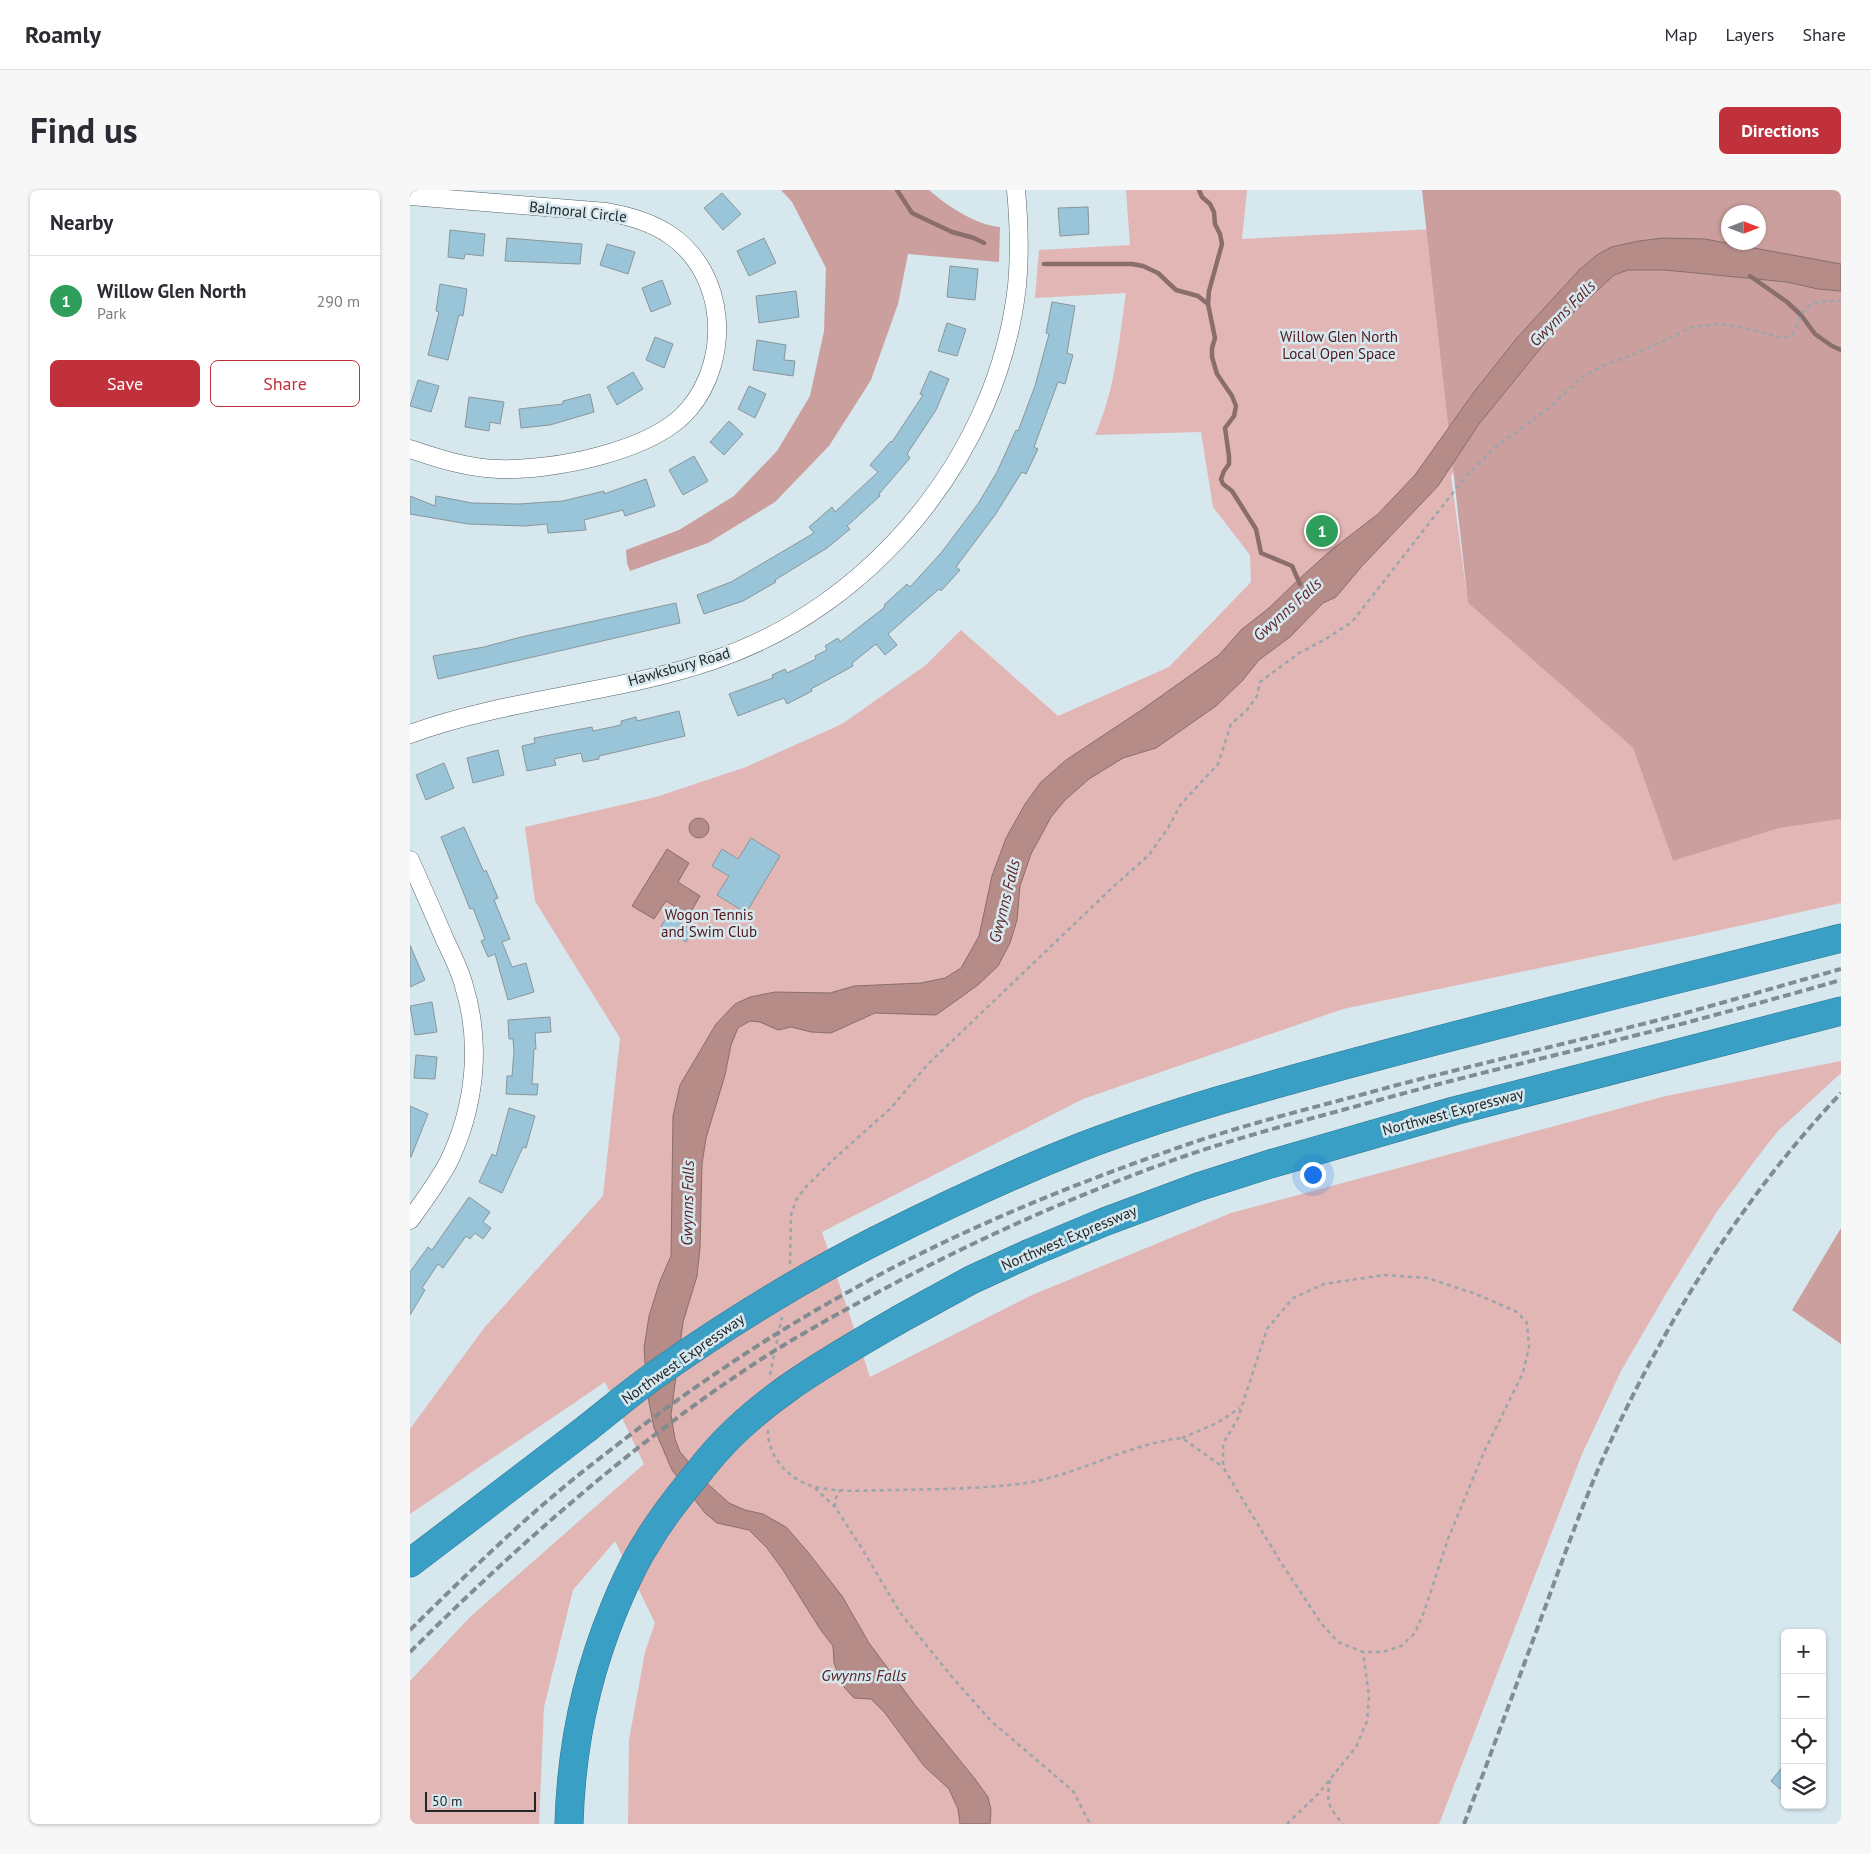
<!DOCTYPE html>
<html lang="en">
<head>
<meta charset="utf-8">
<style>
  body { margin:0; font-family:"PT Sans",sans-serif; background:#f7f7f7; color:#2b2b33 }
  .controls { position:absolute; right:15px; bottom:15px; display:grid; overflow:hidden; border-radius:8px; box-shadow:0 1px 4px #0004 }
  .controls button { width:45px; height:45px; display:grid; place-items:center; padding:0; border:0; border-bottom:1px solid #e1e1e2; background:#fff; color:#2b2b33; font:25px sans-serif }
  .compass { position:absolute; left:1311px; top:15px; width:45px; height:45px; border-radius:50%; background:#fff; box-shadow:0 1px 4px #0004; rotate:90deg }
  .scale { position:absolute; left:15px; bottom:12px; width:111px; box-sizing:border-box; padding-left:5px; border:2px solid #212729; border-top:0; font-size:14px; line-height:18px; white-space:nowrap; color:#212729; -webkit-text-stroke:4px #d7e7ee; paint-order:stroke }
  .you { position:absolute; left:902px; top:984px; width:18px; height:18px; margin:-12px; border:4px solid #fff; border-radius:50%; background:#1a73e8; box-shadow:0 0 0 8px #1a73e833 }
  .badge { display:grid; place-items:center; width:32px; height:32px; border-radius:50%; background:#c1313c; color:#fff; font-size:16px; font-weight:700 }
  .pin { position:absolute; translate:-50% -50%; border:2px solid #fff; box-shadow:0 1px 5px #0006 }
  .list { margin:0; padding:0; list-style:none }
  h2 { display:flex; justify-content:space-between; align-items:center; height:65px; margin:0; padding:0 20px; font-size:21px }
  h2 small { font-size:16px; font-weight:400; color:#7c7c81 }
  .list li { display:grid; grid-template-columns:32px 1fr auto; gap:15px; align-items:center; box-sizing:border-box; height:90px; padding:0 20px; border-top:1px solid #e1e1e2 }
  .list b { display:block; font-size:19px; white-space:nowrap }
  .list p { margin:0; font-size:16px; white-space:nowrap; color:#7c7c81 }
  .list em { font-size:16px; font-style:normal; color:#7c7c81 }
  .actions { display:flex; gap:10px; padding:15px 20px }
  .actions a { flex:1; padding:11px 0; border:1px solid #c1313c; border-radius:8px; text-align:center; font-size:18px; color:#c1313c }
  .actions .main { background:#c1313c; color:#fff }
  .icon { flex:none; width:28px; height:28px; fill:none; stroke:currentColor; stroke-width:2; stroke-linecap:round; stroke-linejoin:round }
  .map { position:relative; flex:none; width:1431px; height:1634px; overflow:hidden; border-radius:8px }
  header { display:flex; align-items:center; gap:30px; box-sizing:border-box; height:70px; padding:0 25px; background:#fff; border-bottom:1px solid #e1e1e2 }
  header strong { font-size:24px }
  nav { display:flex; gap:28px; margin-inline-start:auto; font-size:18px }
  .intro { display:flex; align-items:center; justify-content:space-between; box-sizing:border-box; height:120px; padding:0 30px }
  h1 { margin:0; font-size:35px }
  .button { padding:12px 22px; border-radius:8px; background:#c1313c; color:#fff; font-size:18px; font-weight:700 }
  main { display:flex; gap:30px; padding:0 30px }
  aside { flex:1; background:#fff; border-radius:8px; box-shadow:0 1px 4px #0004 }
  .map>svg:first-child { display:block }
  .green { fill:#e2b6b4 }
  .forest { fill:#cb9f9d; fill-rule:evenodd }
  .water { fill:#b68c89; stroke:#896e6c }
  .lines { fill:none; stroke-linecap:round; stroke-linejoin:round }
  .stream { stroke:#896e6c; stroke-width:4.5 }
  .building { fill:#9ac5d8; stroke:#88969c }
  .minor-casing { stroke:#56646a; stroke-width:19 }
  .motorway-casing { stroke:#31758e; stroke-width:29 }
  .path { stroke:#99a6ab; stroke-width:2.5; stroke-dasharray:4 4; stroke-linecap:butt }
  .minor { stroke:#fff; stroke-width:18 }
  .motorway { stroke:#399fc5; stroke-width:28 }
  .rail { stroke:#818c91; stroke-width:4; stroke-dasharray:8 4; stroke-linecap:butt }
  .motorway-bridge-casing { stroke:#31758e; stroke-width:29; stroke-linecap:butt }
  .motorway-bridge { stroke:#399fc5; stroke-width:28 }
  .labels { text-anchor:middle; stroke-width:5; stroke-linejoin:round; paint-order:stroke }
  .street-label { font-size:15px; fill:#212729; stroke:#d7e7ee }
  .park-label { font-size:15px; fill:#4f181a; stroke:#d7e7ee }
  .water-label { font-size:16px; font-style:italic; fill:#5b2324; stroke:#d7e7ee }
</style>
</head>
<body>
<header>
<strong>Roamly</strong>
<nav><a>Map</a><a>Layers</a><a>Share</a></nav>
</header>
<div class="intro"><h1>Find us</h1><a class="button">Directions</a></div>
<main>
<aside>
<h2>Nearby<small></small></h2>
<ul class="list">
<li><span class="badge" style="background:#2e9e5b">1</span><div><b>Willow Glen North</b><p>Park</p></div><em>290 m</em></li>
</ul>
<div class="actions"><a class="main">Save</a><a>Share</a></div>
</aside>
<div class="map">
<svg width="1431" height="1634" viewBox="0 0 1431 1634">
  <rect width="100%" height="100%" fill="#d7e7ee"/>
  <!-- green -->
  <path class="green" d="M716,0H837L832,49L1024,39L1048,275L1041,286L1058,413L1223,558L1263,671L1370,638L1431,629V713L1288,745L933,819L673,909L412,1042L460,1187L622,1105L821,1023L1256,906L1431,871V883L1368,941L1346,969L1306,1023L1257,1102L1211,1181L1172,1264L1029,1634H218L219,1550L235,1462L245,1433L205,1351L163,1400L134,1517L129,1634H0V1491L60,1427L234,1274L195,1192L0,1324V1239L74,1138L193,1006L210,848L125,711L115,637L246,607L336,577L432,534L516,475L551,440L648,526L759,477L841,392L840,365L803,317L791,242L685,245C705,201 709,151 716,103L625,108L629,60L720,55Z"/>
  <!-- forest -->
  <g class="forest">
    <path d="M371,0H519C537,16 566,35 590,37L589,72L498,64L488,114L461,190L419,256L365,312L298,353L220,381L217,373L216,360L269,340L324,306L367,261L400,206L414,141L416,78L382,12Z"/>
    <path d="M1012,0H1431V629L1370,638L1263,671L1223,558L1058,413ZM1318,22H1348V52H1318Z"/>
    <polygon points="1431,1038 1431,1154 1382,1120"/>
  </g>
  <!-- water -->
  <g class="water">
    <polygon points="1253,48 1295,49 1431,74 1431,101 1408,99 1377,92 1255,80 1218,80 1204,85 1147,138 1069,234 1028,296 952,376 926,407 913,413 880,447 849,470 832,491 806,516 746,558 713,568 679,589 655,610 641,627 621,664 610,696 607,730 600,753 588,776 568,795 526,825 465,823 421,843 401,842 381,837 368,840 350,832 340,831 328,838 321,855 315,885 296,948 292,974 290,1058 287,1086 273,1132 261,1225 265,1249 270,1262 298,1294 319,1313 335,1320 353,1324 376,1337 397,1361 432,1406 459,1453 505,1515 565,1589 578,1607 581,1620 580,1634 550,1634 548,1619 539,1599 514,1576 475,1523 461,1509 444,1508 434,1497 424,1473 423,1456 410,1439 373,1380 357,1358 339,1340 307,1333 295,1323 262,1280 244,1238 237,1202 234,1158 239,1126 250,1091 261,1066 263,926 270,895 306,834 325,814 340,807 365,802 420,803 444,796 511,793 535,788 551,778 569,746 582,686 596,648 615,614 631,592 656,570 730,521 809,465 831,440 859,418 889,389 920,361 968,324 1005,285 1064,202 1107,148 1169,80 1187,65 1201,57 1229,51"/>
    <circle cx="289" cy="638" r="10"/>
    <polygon points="257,659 279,673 268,692 290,706 279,725 256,711 244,729 222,716"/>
  </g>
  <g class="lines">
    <!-- stream -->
    <g class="stream">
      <polyline points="487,0 502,23 542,42 564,48 574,53"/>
      <polyline points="789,0 792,7 800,14 804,22 805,34 810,44 812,54 799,101 798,114 805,148 802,158 802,167 807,184 822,206 826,216 824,226 815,238 819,266 819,274 814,281 811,289 813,294 822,301 846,339 851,363 882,376 890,394"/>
      <polyline points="634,74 722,74 733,76 748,83 766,100 788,106 798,114"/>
      <polyline points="1340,86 1377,112 1391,125 1405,144 1422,156 1431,160"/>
    </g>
  </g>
  <!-- building -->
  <g class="building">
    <polygon points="312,3 331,24 313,40 294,18"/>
    <polygon points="678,17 679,44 650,46 648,18"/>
    <polygon points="40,40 75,44 73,66 55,64 54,69 38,67"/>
    <polygon points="97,48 172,54 170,74 95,71"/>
    <polygon points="354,48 366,73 339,86 327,61"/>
    <polygon points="197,54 225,62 218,84 190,75"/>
    <polygon points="540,76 568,79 565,110 537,107"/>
    <polygon points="252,90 261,114 241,122 232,98"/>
    <polygon points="30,94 57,99 53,126 49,125 38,170 18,165 29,122 26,121"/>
    <polygon points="386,101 389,127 349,133 346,106"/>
    <polygon points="642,112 665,116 657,163 663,165 655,194 648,192 624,257 628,259 616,284 612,282 585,325 546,377 550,380 531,401 529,399 478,444 487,455 475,465 466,454 442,473 443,476 401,499 402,501 377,514 374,508 328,526 319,504 363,488 362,485 375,479 377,483 406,469 405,466 417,460 415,456 428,448 430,452 475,417 474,415 497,394 500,397 531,363 568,314 587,282 606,240 608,241 625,196 639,144 636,143"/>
    <polygon points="537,133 556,139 547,166 528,161"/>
    <polygon points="245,147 263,154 254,178 236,170"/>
    <polygon points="347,150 376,155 374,170 385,171 383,186 343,180"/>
    <polygon points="520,181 539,189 526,220 497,264 500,268 469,304 470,306 437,336 440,339 417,358 365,390 366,392 333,411 294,424 287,405 321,392 404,343 399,337 422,317 425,322 468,282 460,275 481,251 482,252 513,205 510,204"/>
    <polygon points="223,182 233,199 207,215 197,197"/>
    <polygon points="8,190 29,196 21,222 0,216"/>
    <polygon points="339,196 356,204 345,228 328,219"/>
    <polygon points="180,204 184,222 140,235 111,238 109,219 153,214 153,211"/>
    <polygon points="59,207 94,212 90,234 80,232 79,241 55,237"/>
    <polygon points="319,231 333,244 314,265 300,252"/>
    <polygon points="284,266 298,291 273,305 259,280"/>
    <polygon points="236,289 245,316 215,326 213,320 174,330 176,340 138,343 137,334 115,336 58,334 0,324 0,306 25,316 26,306 62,313 109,314 153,311 194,301 194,304"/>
    <polygon points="266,413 270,433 28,489 23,466 74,457 111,447"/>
    <polygon points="269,521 275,546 189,566 189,569 173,572 171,563 144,569 146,575 117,581 112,556 125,553 124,548 182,537 183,541 211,535 211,531 226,527 227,531"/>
    <polygon points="88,560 94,585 63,593 57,568"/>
    <polygon points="34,573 44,598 16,610 6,585"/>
    <polygon points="54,637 74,682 76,680 88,708 84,710 100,749 92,752 102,777 116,773 124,802 98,810 85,764 78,767 71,751 75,749 63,718 60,719 31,647"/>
    <polygon points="341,648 370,666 336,723 307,705 319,686 302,676 312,659 328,669"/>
    <polygon points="258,725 283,741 276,752 251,736"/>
    <polygon points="0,755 15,790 0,797"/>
    <polygon points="22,812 27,842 5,845 0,816"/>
    <polygon points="140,827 141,842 125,843 126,859 124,859 122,894 128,894 127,905 96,904 97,886 102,886 104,861 103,849 99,849 98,830"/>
    <polygon points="6,865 27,867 25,889 4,888"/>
    <polygon points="0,916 18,924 1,967 0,967"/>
    <polygon points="99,918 125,926 116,958 113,957 92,1003 69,992 82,964 86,966"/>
    <polygon points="59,1007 80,1022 73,1032 81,1038 73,1049 65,1043 60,1049 56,1046 33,1078 28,1074 12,1098 15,1100 0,1125 0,1082 18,1057 22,1060"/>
    <polygon points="1375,1574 1375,1593 1370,1599 1361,1591"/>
  </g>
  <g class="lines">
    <!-- minor casing -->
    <g class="minor-casing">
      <g id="minor">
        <path d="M0,6L197,22C220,26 241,32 260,45C317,84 321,169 279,219C243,262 141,281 88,279C58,278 29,269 0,259"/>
        <path d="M0,544C98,508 205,504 304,470C463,416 588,264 607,96C610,64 609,32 606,0"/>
        <path d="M0,670C12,697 24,724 35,750C42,765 50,780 54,796C72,854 65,918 38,973C27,993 14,1011 0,1030"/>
      </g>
    </g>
    <!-- motorway casing -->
    <g class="motorway-casing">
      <g id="motorway">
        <path d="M467,1050C532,1017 598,986 666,959C766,920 869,893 972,865C1125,824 1278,787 1431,748"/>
        <polyline points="490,1129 561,1090 620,1063 694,1032 788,997 860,974 1044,921 1431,821"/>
        <polyline points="0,1373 176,1239"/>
        <path d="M159,1634C161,1558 175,1489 204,1419C213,1397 223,1374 236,1354C253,1325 274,1300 295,1274"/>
      </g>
    </g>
    <!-- path -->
    <g class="path">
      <path d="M380,1074L381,1025L386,1010L395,998L424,969L481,918L517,875L704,696L739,665L758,638L771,614L808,574L821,534L837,520L847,506L850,492L889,463L914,450L942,432L1056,286L1087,256L1136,220L1172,187L1195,175L1225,164L1283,137L1308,134L1332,137L1368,147H1380C1388,138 1386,135 1391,125C1399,110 1416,111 1431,111"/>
      <polygon points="974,1085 1017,1088 1066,1104 1107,1122 1117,1133 1119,1157 1113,1183 1074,1262 1038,1349 1014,1422 1005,1443 991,1456 973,1462 953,1462 928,1452 911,1433 870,1371 813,1277 813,1254 828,1228 857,1139 883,1108 914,1094"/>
      <polyline points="360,1185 372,1127"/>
      <path d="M358,1240C357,1267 380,1291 406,1297C431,1303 459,1300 485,1300C528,1299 572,1299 615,1293C669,1285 717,1254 772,1248L813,1277"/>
      <polyline points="772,1248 807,1233 830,1218"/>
      <polyline points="405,1298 425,1317 451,1357 491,1424 543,1488 581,1531 663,1601 680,1634"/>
      <polyline points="425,1317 426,1307 430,1300"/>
      <path d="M920,1590C916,1613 918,1616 933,1634"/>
      <polyline points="877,1634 909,1603 946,1557 957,1531 959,1506 953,1462"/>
    </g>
    <!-- minor -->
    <use href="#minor" class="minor"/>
    <!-- motorway -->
    <use href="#motorway" class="motorway"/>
    <!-- rail -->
    <g class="rail">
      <path d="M0,1440C59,1382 119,1323 185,1272C265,1209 349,1151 438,1102C542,1043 658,996 770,957C841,932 915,915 987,895C1081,871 1175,849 1268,825C1323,810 1377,794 1431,779"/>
      <path d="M0,1462C109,1354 224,1252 353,1168C397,1140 442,1116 487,1092C580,1043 676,1001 775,966C839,944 904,928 969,910C1071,882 1173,859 1275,833C1327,819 1379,805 1431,790"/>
      <path d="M1054,1634C1082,1561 1109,1488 1136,1415C1154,1366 1172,1316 1193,1268C1253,1135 1331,1009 1431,903"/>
    </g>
    <!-- motorway-bridge casing -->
    <g class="motorway-bridge-casing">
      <g id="motorway-bridge">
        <path d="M176,1239C199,1221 221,1202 245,1185C316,1135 390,1089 467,1050"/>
        <path d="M295,1274C346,1210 420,1170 490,1129"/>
      </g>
    </g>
    <!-- motorway-bridge -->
    <use href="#motorway-bridge" class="motorway-bridge"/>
  </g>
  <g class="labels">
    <!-- street labels -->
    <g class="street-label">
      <text transform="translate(168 22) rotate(6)" y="5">Balmoral Circle</text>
      <text transform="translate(269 477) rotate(-16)" y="5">Hawksbury Road</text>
      <text transform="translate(1043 922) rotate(-15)" y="5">Northwest Expressway</text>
      <text transform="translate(659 1048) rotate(-23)" y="5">Northwest Expressway</text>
      <text transform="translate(273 1169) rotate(-35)" y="5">Northwest Expressway</text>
    </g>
    <!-- park labels -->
    <g class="park-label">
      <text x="929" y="152">Willow Glen North<tspan x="929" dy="17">Local Open Space</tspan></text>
      <text x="299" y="730">Wogon Tennis<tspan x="299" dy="17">and Swim Club</tspan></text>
    </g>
    <!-- water labels -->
    <g class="water-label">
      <text transform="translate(1152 123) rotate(-45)" y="6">Gwynns Falls</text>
      <text transform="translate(877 419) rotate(-42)" y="6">Gwynns Falls</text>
      <text transform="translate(594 711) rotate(-76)" y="6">Gwynns Falls</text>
      <text transform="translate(277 1013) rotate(-89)" y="6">Gwynns Falls</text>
      <text x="454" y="1491">Gwynns Falls</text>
    </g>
  </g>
</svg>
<div class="controls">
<button>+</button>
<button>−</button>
<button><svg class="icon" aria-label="locate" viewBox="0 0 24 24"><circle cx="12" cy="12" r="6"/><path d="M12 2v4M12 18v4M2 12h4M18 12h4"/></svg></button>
<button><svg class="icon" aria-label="layers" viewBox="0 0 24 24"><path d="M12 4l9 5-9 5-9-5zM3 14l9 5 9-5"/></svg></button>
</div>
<svg class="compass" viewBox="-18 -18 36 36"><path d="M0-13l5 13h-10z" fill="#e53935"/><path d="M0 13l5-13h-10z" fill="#7c7c81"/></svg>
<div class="scale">50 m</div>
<div class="you"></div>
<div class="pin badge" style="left:912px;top:341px;background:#2e9e5b">1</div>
</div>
</main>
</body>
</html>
